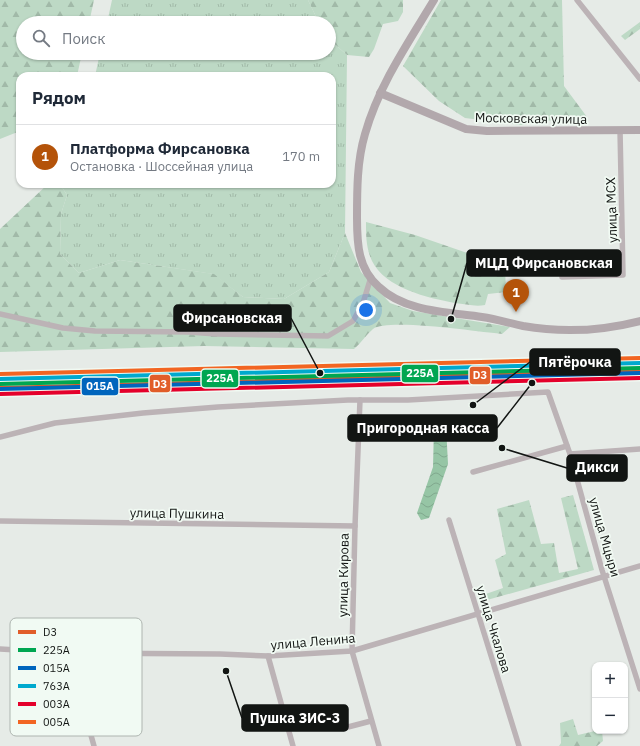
<!DOCTYPE html>
<html lang="ru">
<head>
<meta charset="utf-8">
<style>
  body { margin:0; font-family:"IBM Plex Sans",sans-serif; background:#f2f2f3; color:#1f2937 }
  .controls { position:absolute; right:12px; bottom:12px; display:grid; overflow:hidden; border-radius:8px; box-shadow:0 1px 3px #0004 }
  .controls button { width:36px; height:36px; display:grid; place-items:center; padding:0; border:0; border-bottom:1px solid #e0e1e3; background:#fff; color:#1f2937; font:20px sans-serif }
  .you { position:absolute; left:366px; top:310px; width:14px; height:14px; margin:-10px; border:3px solid #fff; border-radius:50%; background:#1a73e8; box-shadow:0 0 0 6px #1a73e833 }
  .badge { display:grid; place-items:center; width:26px; height:26px; border-radius:50%; background:#b45309; color:#fff; font-size:13px; font-weight:700 }
  .pin { position:absolute; translate:-50% -33px; filter:drop-shadow(0 1px 2px #0008) }
  .pin::after { content:''; position:absolute; top:21px; width:14px; height:12px; background:inherit; clip-path:polygon(0 0,100% 0,50% 100%) }
  .list { margin:0; padding:0; list-style:none }
  h2 { display:flex; justify-content:space-between; align-items:center; height:52px; margin:0; padding:0 16px; font-size:17px }
  h2 small { font-size:13px; font-weight:400; color:#747a83 }
  .list li { display:grid; grid-template-columns:26px 1fr auto; gap:12px; align-items:center; box-sizing:border-box; height:64px; padding:0 16px; border-top:1px solid #e0e1e3 }
  .list b { display:block; font-size:15px; white-space:nowrap }
  .list p { margin:0; font-size:13px; white-space:nowrap; color:#747a83 }
  .list em { font-size:13px; font-style:normal; color:#747a83 }
  .icon { flex:none; width:22px; height:22px; fill:none; stroke:currentColor; stroke-width:2; stroke-linecap:round; stroke-linejoin:round }
  .map { position:relative; flex:none; width:640px; height:746px; overflow:hidden }
  .search { position:absolute; background:#fff; box-shadow:0 1px 3px #0004; left:16px; top:16px; width:320px; height:44px; display:flex; align-items:center; gap:10px; box-sizing:border-box; padding:0 14px; border-radius:22px; color:#747a83; font-size:15px }
  .panel { position:absolute; background:#fff; box-shadow:0 1px 3px #0004; left:16px; top:72px; width:320px; height:116px; border-radius:12px }
  .map>svg:first-child { display:block }
  .grass { fill:url(#grass-tufts) }
  .forest { fill:url(#forest-firs) }
  .water { fill:url(#water-waves) }
  .lines { fill:none; stroke-linecap:round; stroke-linejoin:round }
  .street { stroke:#bcb3b6; stroke-width:5.5 }
  .secondary { stroke:#b2a8ac; stroke-width:8 }
  .rail-1-casing { stroke:#f1faf3; stroke-width:7 }
  .rail-2-casing { stroke:#f1faf3; stroke-width:7 }
  .rail-3-casing { stroke:#f1faf3; stroke-width:7 }
  .rail-4-casing { stroke:#f1faf3; stroke-width:7 }
  .rail-5-casing { stroke:#f1faf3; stroke-width:7 }
  .rail-6-casing { stroke:#f1faf3; stroke-width:7 }
  .rail-1 { stroke:#e15d29; stroke-width:4 }
  .rail-2 { stroke:#00a651; stroke-width:4 }
  .rail-3 { stroke:#0065bd; stroke-width:4 }
  .rail-4 { stroke:#00a9ce; stroke-width:4 }
  .rail-5 { stroke:#e4002b; stroke-width:4 }
  .rail-6 { stroke:#f26522; stroke-width:4 }
  .labels { text-anchor:middle; stroke-width:3.5; stroke-linejoin:round; paint-order:stroke }
  .street-label { font-size:13px; fill:#121513; stroke:#f1faf3 }
  .key { fill:#f1faf3; stroke:#aeb5b0; stroke-width:1 }
  .key-label { font-size:11px; fill:#121513 }
  .leader { fill:none; stroke:#121513; stroke-width:1.5 }
  .callout-dot { fill:#121513; stroke:#f1faf3; stroke-width:1.5 }
  .callout { fill:#121513; stroke:#121513; stroke-width:1.5 }
  .callout-label { font-size:14px; text-anchor:middle; font-weight:bold; fill:#fff }
  .line-badge { stroke:#f1faf3; stroke-width:1.5 }
  .badge-label { font-size:11px; text-anchor:middle; font-weight:bold; fill:#fff }
</style>
</head>
<body>
<div class="map">
<svg width="640" height="746" viewBox="0 0 640 746">
  <defs>
    <pattern id="grass-tufts" width="24" height="20" patternUnits="userSpaceOnUse"><rect width="24" height="20" fill="#bdd9c5"/><path d="M3 7l-1-3M5 7V3M7 7l1-3M15 17l-1-3M17 17v-4M19 17l1-3" fill="none" stroke="#a1b9a8"/></pattern>
    <pattern id="forest-firs" width="22" height="20" patternUnits="userSpaceOnUse"><rect width="22" height="20" fill="#bdd9c5"/><path d="M5 1l3.5 6h-7zM16 11l3.5 6h-7z" fill="#a1b9a8"/></pattern>
    <pattern id="water-waves" width="16" height="10" patternUnits="userSpaceOnUse"><rect width="16" height="10" fill="#96c5a5"/><path d="M0 5q4-4 8 0t8 0" fill="none" stroke="#80a88d"/></pattern>
  </defs>
  <rect width="100%" height="100%" fill="#e6ebe7"/>
  <!-- grass -->
  <g class="grass">
    <polygon points="112,0 308,0 319,23 107,23"/>
    <polygon points="329,39 347,55 345,233 329,272 284,299 243,297 213,274 120,260 79,273 60,254 61,214 67,195 60,184 332,184 332,76 95,76 100,53 329,53"/>
  </g>
  <!-- forest -->
  <g class="forest">
    <polygon points="0,0 94,0 89,23 23,23 23,53 82,53 77,76 20,76 20,131 0,139"/>
    <polygon points="308,0 403,0 403,12 398,21 383,24 374,49 369,57 347,55 329,39 329,23 319,23"/>
    <polygon points="441,0 562,0 564,86 587,117 545,121 521,125 465,118 439,101 403,66"/>
    <polygon points="640,22 640,29 625,40 621,36"/>
    <path d="M48,184H60L67,195L61,214L60,254L79,273L120,260L214,274L243,297L284,299L329,272L345,233L361,272L390,303L413,311L510,327L502,334C479,332 388,318 373,329C366,335 361,343 354,349L204,346L0,352V229Z"/>
    <path d="M366,222L415,235L505,266L506,292L488,294L485,305C475,307 465,304 455,303C428,298 385,288 372,261C366,248 366,236 366,222Z"/>
    <polygon points="573,495 594,570 480,602 480,596 503,588 495,560 506,554 497,509 529,500 541,544 554,543 559,573 578,569 561,498"/>
    <polygon points="573,719 578,735 595,731 602,731 603,741 597,746 559,746 561,743 560,723"/>
  </g>
  <!-- water -->
  <polygon class="water" points="446,426 448,464 429,518 421,520 417,513 433,467 434,427"/>
  <g class="lines">
    <!-- street -->
    <g class="street">
      <polyline points="577,0 640,79"/>
      <polyline points="562,277 623,275 620,130"/>
      <polyline points="0,314 63,328 95,331 189,332 216,334 328,336 353,321 363,303 371,277"/>
      <polyline points="360,400 355,526 352,651 379,746"/>
      <polyline points="0,437 55,423 143,413 218,407 348,400 408,400 548,392 570,454 602,570 640,689"/>
      <polyline points="570,454 640,449"/>
      <polyline points="473,472 567,446"/>
      <polyline points="449,520 519,746"/>
      <polyline points="0,521 355,526"/>
      <polyline points="0,649 68,653 220,654 268,656 352,651 640,566"/>
      <polyline points="68,653 94,746"/>
      <polyline points="268,656 293,746"/>
      <polyline points="348,727 371,721"/>
    </g>
    <!-- secondary -->
    <g class="secondary">
      <path d="M434,0C408,43 379,85 365,134C357,161 357,190 357,218C357,244 358,269 379,287C405,312 448,312 482,317C496,319 509,323 523,326C563,333 601,331 640,321"/>
      <polyline points="380,93 466,129 487,131 640,130"/>
    </g>
    <!-- rail-1 casing -->
    <g class="rail-1-casing">
      <polyline id="rail-1" points="0,388 640,371"/>
    </g>
    <!-- rail-2 casing -->
    <g class="rail-2-casing">
      <polyline id="rail-2" points="0,384 640,368"/>
    </g>
    <!-- rail-3 casing -->
    <g class="rail-3-casing">
      <polyline id="rail-3" points="0,389 640,373"/>
    </g>
    <!-- rail-4 casing -->
    <g class="rail-4-casing">
      <polyline id="rail-4" points="0,379 640,363"/>
    </g>
    <!-- rail-5 casing -->
    <g class="rail-5-casing">
      <polyline id="rail-5" points="0,394 640,378"/>
    </g>
    <!-- rail-6 casing -->
    <g class="rail-6-casing">
      <polyline id="rail-6" points="0,374 640,358"/>
    </g>
    <!-- rail-1 -->
    <use href="#rail-1" class="rail-1"/>
    <!-- rail-2 -->
    <use href="#rail-2" class="rail-2"/>
    <!-- rail-3 -->
    <use href="#rail-3" class="rail-3"/>
    <!-- rail-4 -->
    <use href="#rail-4" class="rail-4"/>
    <!-- rail-5 -->
    <use href="#rail-5" class="rail-5"/>
    <!-- rail-6 -->
    <use href="#rail-6" class="rail-6"/>
  </g>
  <g class="labels">
    <!-- street labels -->
    <g class="street-label">
      <text transform="translate(531 118) rotate(1)" y="5">Московская улица</text>
      <text transform="translate(611 210) rotate(-92)" y="5">улица МСХ</text>
      <text transform="translate(177 513) rotate(1)" y="5">улица Пушкина</text>
      <text transform="translate(605 537) rotate(74)" y="5">улица Мцыри</text>
      <text transform="translate(343 575) rotate(-89)" y="5">улица Кирова</text>
      <text transform="translate(494 629) rotate(73)" y="5">улица Чкалова</text>
      <text transform="translate(313 641) rotate(-5)" y="5">улица Ленина</text>
    </g>
  </g>
  <!-- legend -->
  <rect x="10" y="618" width="132" height="118" rx="6" class="key"/>
  <rect x="18" y="630" width="18" height="4" fill="#e15d29"/>
  <rect x="18" y="648" width="18" height="4" fill="#00a651"/>
  <rect x="18" y="666" width="18" height="4" fill="#0065bd"/>
  <rect x="18" y="684" width="18" height="4" fill="#00a9ce"/>
  <rect x="18" y="702" width="18" height="4" fill="#e4002b"/>
  <rect x="18" y="720" width="18" height="4" fill="#f26522"/>
  <g class="key-label">
    <text x="43" y="636">D3</text>
    <text x="43" y="654">225А</text>
    <text x="43" y="672">015А</text>
    <text x="43" y="690">763А</text>
    <text x="43" y="708">003А</text>
    <text x="43" y="726">005А</text>
  </g>
  <!-- callouts -->
  <path class="leader" d="M451 319L467 263M320 373L291 318M473 405L530 362M532 383L497 428M502 448L567 468M226 671L242 718"/>
  <g class="callout-dot">
    <circle cx="451" cy="319" r="4"/>
    <circle cx="320" cy="373" r="4"/>
    <circle cx="473" cy="405" r="4"/>
    <circle cx="532" cy="383" r="4"/>
    <circle cx="502" cy="448" r="4"/>
    <circle cx="226" cy="671" r="4"/>
  </g>
  <g class="callout">
    <rect x="467" y="250" width="154" height="26" rx="4"/>
    <rect x="174" y="305" width="117" height="26" rx="4"/>
    <rect x="530" y="349" width="90" height="26" rx="4"/>
    <rect x="348" y="415" width="149" height="26" rx="4"/>
    <rect x="567" y="455" width="60" height="26" rx="4"/>
    <rect x="242" y="705" width="106" height="26" rx="4"/>
  </g>
  <g class="callout-label">
    <text x="544" y="268">МЦД Фирсановская</text>
    <text x="232" y="323">Фирсановская</text>
    <text x="575" y="367">Пятёрочка</text>
    <text x="423" y="433">Пригородная касса</text>
    <text x="597" y="472">Дикси</text>
    <text x="295" y="723">Пушка ЗИС-3</text>
  </g>
  <g class="line-badge">
    <rect x="401" y="364" width="38" height="19" rx="4" fill="#00a651"/>
    <rect x="469" y="366" width="22" height="19" rx="4" fill="#e15d29"/>
    <rect x="201" y="369" width="38" height="19" rx="4" fill="#00a651"/>
    <rect x="149" y="374" width="22" height="19" rx="4" fill="#e15d29"/>
    <rect x="81" y="377" width="38" height="19" rx="4" fill="#0065bd"/>
  </g>
  <g class="badge-label">
    <text x="420" y="377">225А</text>
    <text x="480" y="379">D3</text>
    <text x="220" y="382">225А</text>
    <text x="160" y="388">D3</text>
    <text x="100" y="390">015А</text>
  </g>
</svg>
<div class="controls">
<button>+</button>
<button>−</button>
</div>
<div class="you"></div>
<div class="pin badge" style="left:516px;top:312px">1</div>
<div class="search"><svg class="icon" aria-label="search" viewBox="0 0 24 24"><circle cx="10" cy="10" r="6"/><path d="M15 15l6 6"/></svg>Поиск</div>
<section class="panel">
<h2>Рядом<small></small></h2>
<ul class="list">
<li><span class="badge">1</span><div><b>Платформа Фирсановка</b><p>Остановка · Шоссейная улица</p></div><em>170 m</em></li>
</ul>
</section>
</div>
</body>
</html>
